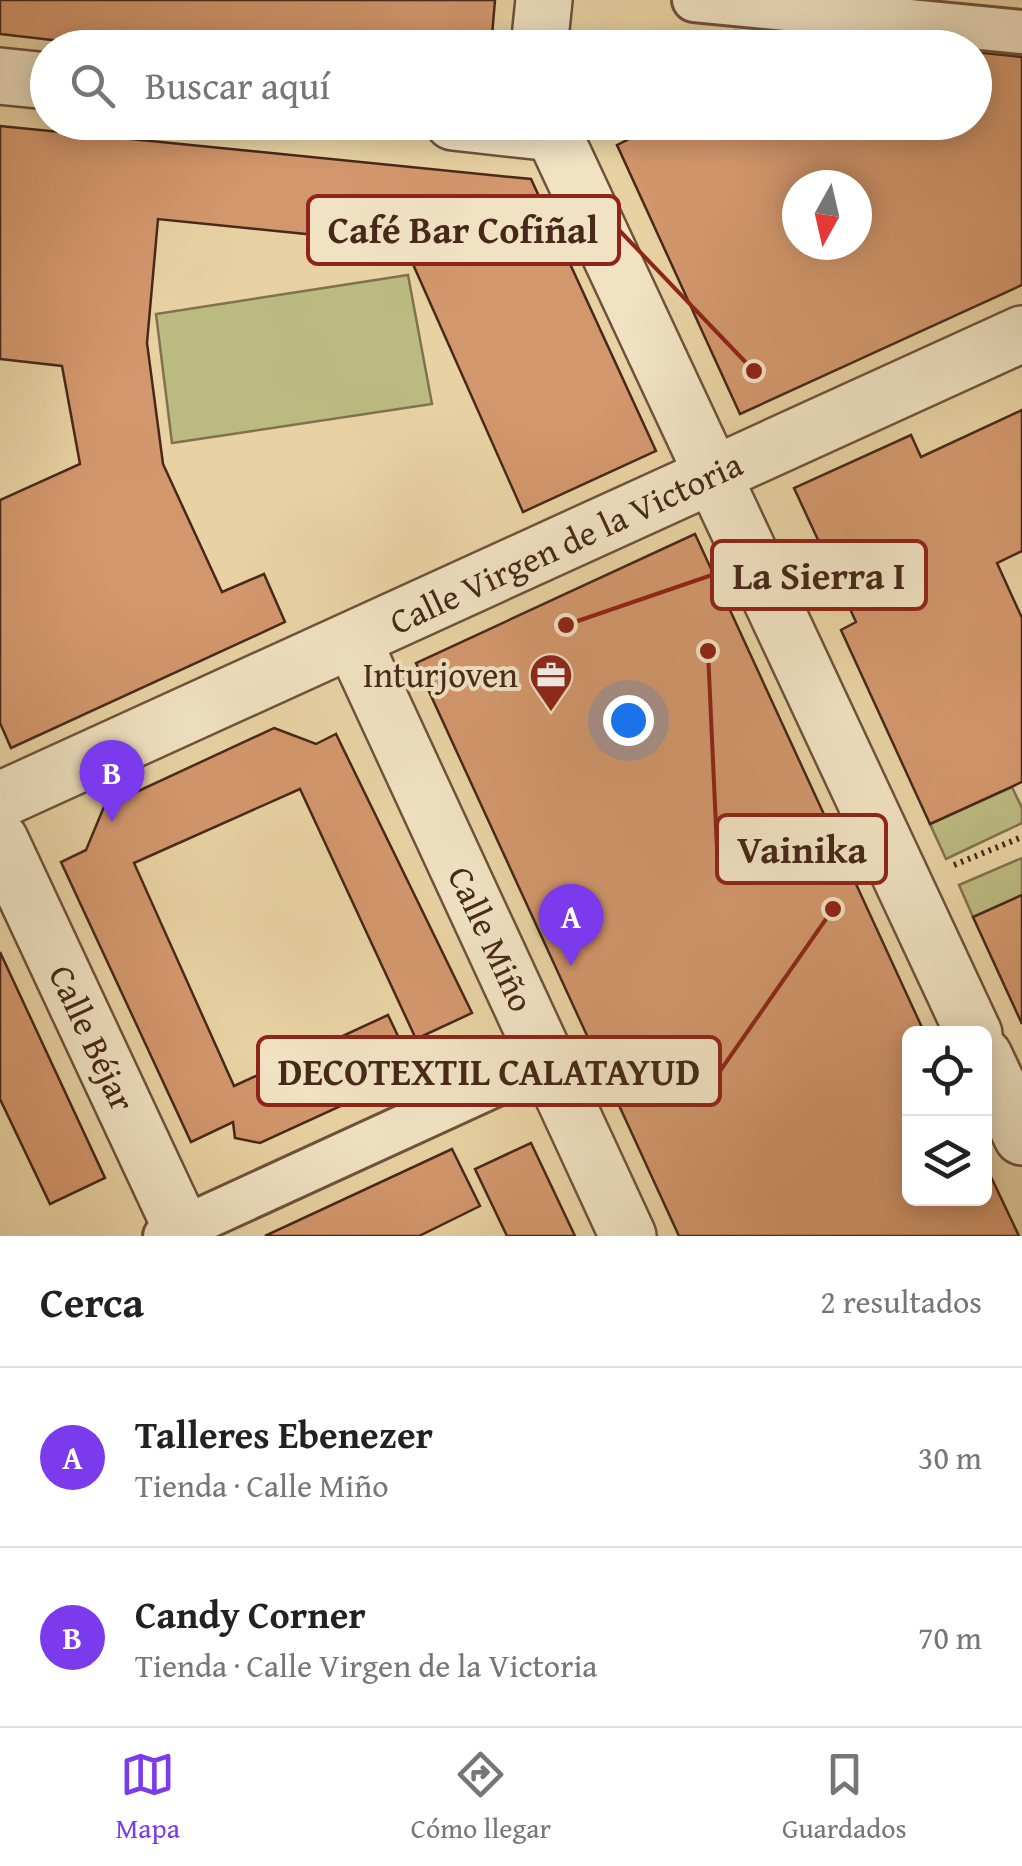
<!DOCTYPE html>
<html lang="es">
<head>
<meta charset="utf-8">
<style>
  body { margin:0; font-family:"Gentium Book Plus",serif; background:#f2f2f2; color:#222 }
  .controls { position:absolute; right:30px; bottom:30px; display:grid; overflow:hidden; border-radius:15px; box-shadow:0 5px 25px #0003 }
  .controls button { width:90px; height:90px; display:grid; place-items:center; padding:0; border:0; border-bottom:2px solid #e0e0e0; background:#fff; color:#222; font:50px sans-serif }
  .compass { position:absolute; left:782px; top:170px; width:90px; height:90px; border-radius:50%; background:#fff; box-shadow:0 5px 25px #0003; rotate:188deg }
  .you { position:absolute; left:628px; top:720px; width:35px; height:35px; margin:-25px; border:8px solid #fff; border-radius:50%; background:#1a73e8; box-shadow:0 0 0 15px #1a73e833 }
  .badge { display:grid; place-items:center; width:65px; height:65px; border-radius:50%; background:#7c3aed; color:#fff; font-size:32px; font-weight:700 }
  .pin { position:absolute; translate:-50% -82px; filter:drop-shadow(0 2px 5px #0008) }
  .pin::after { content:''; position:absolute; top:52px; width:35px; height:30px; background:inherit; clip-path:polygon(0 0,100% 0,50% 100%) }
  .list { margin:0; padding:0; list-style:none }
  h2 { display:flex; justify-content:space-between; align-items:center; height:130px; margin:0; padding:0 40px; font-size:42px }
  h2 small { font-size:32px; font-weight:400; color:#767676 }
  .list li { display:grid; grid-template-columns:65px 1fr auto; gap:30px; align-items:center; box-sizing:border-box; height:180px; padding:0 40px; border-top:2px solid #e0e0e0 }
  .list b { display:block; font-size:38px; white-space:nowrap }
  .list p { margin:0; font-size:32px; white-space:nowrap; color:#767676 }
  .list em { font-size:32px; font-style:normal; color:#767676 }
  .icon { flex:none; width:55px; height:55px; fill:none; stroke:currentColor; stroke-width:2; stroke-linecap:round; stroke-linejoin:round }
  .map { position:relative; flex:none; width:1022px; height:1236px; overflow:hidden }
  .search { position:absolute; background:#fff; box-shadow:0 5px 25px #0003; left:30px; right:30px; top:30px; height:110px; display:flex; align-items:center; gap:25px; box-sizing:border-box; padding:0 35px; border-radius:55px; color:#767676; font-size:38px }
  .sheet { height:490px; background:#fff }
  nav { display:flex; justify-content:space-around; align-items:center; box-sizing:border-box; height:140px; border-top:2px solid #e0e0e0; background:#fff; font-size:28px; color:#767676 }
  nav a { display:grid; justify-items:center; gap:5px }
  nav .on { color:#7c3aed }
  .map>svg:first-child { display:block }
  .green { fill:#bbba81; stroke:#82714e; stroke-width:2.5 }
  .building { fill:#d3976d; stroke:#48281a; stroke-width:2.5; fill-rule:evenodd }
  .lines { fill:none; stroke-linecap:round; stroke-linejoin:round }
  .pedestrian-casing { stroke:#70523c; stroke-width:48 }
  .minor-casing { stroke:#70523c; stroke-width:60 }
  .path { stroke:#48281a; stroke-width:6; stroke-dasharray:2.5 5; stroke-linecap:butt }
  .pedestrian { stroke:#f0e2c3; stroke-width:42 }
  .minor { stroke:#f0e2c3; stroke-width:55 }
  .labels { text-anchor:middle; stroke-width:8; stroke-linejoin:round; paint-order:stroke }
  .street-label { font-size:35px; fill:#48281a; stroke:#f0e2c3 }
  .poi-label { font-size:35px; fill:#48281a; stroke:#f0e2c3; text-anchor:end }
  .leader { fill:none; stroke:#8f2418; stroke-width:4 }
  .callout-dot { fill:#8f2418; stroke:#f0e2c3; stroke-width:4 }
  .callout { fill:#f0e2c3; stroke:#8f2418; stroke-width:4 }
  .callout-label { font-size:38px; text-anchor:middle; font-weight:bold; fill:#48281a }
</style>
</head>
<body>
<div class="map">
<svg width="1022" height="1236" viewBox="0 0 1022 1236">
  <rect width="100%" height="100%" fill="#e8d2a3"/>
  <filter id="stains"><feTurbulence type="fractalNoise" baseFrequency=".002" numOctaves="4"/><feColorMatrix values="0 0 0 0 .2 0 0 0 0 .09 0 0 0 0 .02 0 0 0 .5 -.17"/></filter>
  <radialGradient id="worn" r=".72"><stop offset=".6" stop-color="#630" stop-opacity="0"/><stop offset="1" stop-color="#630" stop-opacity=".3"/></radialGradient>
  <!-- green -->
  <g class="green">
    <polygon points="408,275 432,404 172,443 156,314"/>
    <polygon points="1012,787 1022,808 1022,823 946,859 930,824"/>
    <polygon points="1022,858 1022,895 973,917 959,885"/>
  </g>
  <!-- building -->
  <g class="building">
    <polygon points="0,0 495,0 491,48 121,48 0,34"/>
    <polygon points="734,31 765,32 923,48 699,48"/>
    <path d="M974,52L1022,57V285L740,414L617,145L664,122H974ZM797,185H857V245H797Z"/>
    <polygon points="0,126 531,179 656,451 523,512 404,244 158,219 147,343 163,464 222,592 264,574 285,622 11,748 0,723 0,500 80,464 62,366 0,359"/>
    <polygon points="1022,410 1022,551 997,563 1022,618 1022,782 930,824 841,630 856,622 794,488 911,435 921,457"/>
    <polygon points="695,534 925,1034 910,1034 910,1198 984,1198 984,1162 1019,1236 679,1236 416,663"/>
    <polygon points="274,728 316,744 336,734 472,1013 416,1039 300,789 134,863 234,1086 388,1015 415,1072 260,1143 235,1138 233,1122 191,1142 61,862 86,850 106,802 117,801"/>
    <polygon points="1022,895 1022,1024 973,917"/>
    <polygon points="0,952 105,1178 50,1204 0,1099"/>
    <polygon points="531,1143 575,1236 507,1236 475,1169"/>
    <polygon points="452,1149 480,1206 419,1236 265,1236"/>
  </g>
  <g class="lines">
    <!-- pedestrian casing -->
    <g class="pedestrian-casing">
      <g id="pedestrian">
        <polyline points="694,0 1022,32"/>
        <polyline points="165,1236 547,1061"/>
      </g>
    </g>
    <!-- minor casing -->
    <g class="minor-casing">
      <g id="minor">
        <polyline points="539,48 544,0"/>
        <polyline points="0,76 48,81"/>
        <polyline points="453,122 553,133"/>
        <polyline points="548,122 974,1034"/>
        <polyline points="353,641 628,1236"/>
        <polyline points="0,800 1022,334"/>
        <polyline points="0,840 185,1236"/>
        <polyline points="984,1056 1022,1137"/>
      </g>
    </g>
    <!-- path -->
    <polyline class="path" points="954,865 1022,837"/>
    <!-- pedestrian -->
    <use href="#pedestrian" class="pedestrian"/>
    <!-- minor -->
    <use href="#minor" class="minor"/>
  </g>
  <!-- icons -->
  <defs>
    <g id="office-pin" transform="scale(2.25)"><path d="M0 17L-7.5 6A9.5 9.5 0 1 1 7.5 6Z" fill="#8f2418" stroke="#f0e2c3"/><path d="M-6-3h4V-5.5h4V-3h4V5H-6ZM-1-4.5V-3h2v-1.5ZM-6 0V1H6V0Z" fill="#fff"/></g>
  </defs>
  <g fill-rule="evenodd">
    <use href="#office-pin" x="551" y="675"/>
  </g>
  <g class="labels">
    <!-- street labels -->
    <g class="street-label">
      <text transform="translate(566 543) rotate(-25)" y="12">Calle Virgen de la Victoria</text>
      <text transform="translate(491 939) rotate(65)" y="12">Calle Miño</text>
      <text transform="translate(92 1038) rotate(65)" y="12">Calle Béjar</text>
    </g>
    <!-- poi labels -->
    <g class="poi-label">
      <text x="518" y="687">Inturjoven</text>
    </g>
  </g>
  <!-- callouts -->
  <path class="leader" d="M754 371L619 230M566 625L712 575M708 651L717 849M833 909L720 1071"/>
  <g class="callout-dot">
    <circle cx="754" cy="371" r="10"/>
    <circle cx="566" cy="625" r="10"/>
    <circle cx="708" cy="651" r="10"/>
    <circle cx="833" cy="909" r="10"/>
  </g>
  <g class="callout">
    <rect x="308" y="196" width="311" height="68" rx="10"/>
    <rect x="712" y="541" width="214" height="68" rx="10"/>
    <rect x="717" y="815" width="169" height="68" rx="10"/>
    <rect x="258" y="1037" width="462" height="68" rx="10"/>
  </g>
  <g class="callout-label">
    <text x="463" y="243">Café Bar Cofiñal</text>
    <text x="819" y="589">La Sierra I</text>
    <text x="802" y="863">Vainika</text>
    <text x="489" y="1085">DECOTEXTIL CALATAYUD</text>
  </g>
  <rect width="100%" height="100%" filter="url(#stains)"/>
  <rect width="100%" height="100%" fill="url(#worn)"/>
</svg>
<div class="controls">
<button><svg class="icon" aria-label="locate" viewBox="0 0 24 24"><circle cx="12" cy="12" r="6"/><path d="M12 2v4M12 18v4M2 12h4M18 12h4"/></svg></button>
<button><svg class="icon" aria-label="layers" viewBox="0 0 24 24"><path d="M12 4l9 5-9 5-9-5zM3 14l9 5 9-5"/></svg></button>
</div>
<svg class="compass" viewBox="-18 -18 36 36"><path d="M0-13l5 13h-10z" fill="#e53935"/><path d="M0 13l5-13h-10z" fill="#767676"/></svg>
<div class="you"></div>
<div class="pin badge" style="left:571px;top:966px">A</div>
<div class="pin badge" style="left:112px;top:822px">B</div>
<div class="search"><svg class="icon" aria-label="search" viewBox="0 0 24 24"><circle cx="10" cy="10" r="6"/><path d="M15 15l6 6"/></svg>Buscar aquí</div>
</div>
<section class="sheet">
<h2>Cerca<small>2 resultados</small></h2>
<ul class="list">
<li><span class="badge">A</span><div><b>Talleres Ebenezer</b><p>Tienda · Calle Miño</p></div><em>30 m</em></li>
<li><span class="badge">B</span><div><b>Candy Corner</b><p>Tienda · Calle Virgen de la Victoria</p></div><em>70 m</em></li>
</ul>
</section>
<nav>
<a class="on"><svg class="icon" aria-label="map" viewBox="0 0 24 24"><path d="M3 6l6-2 6 2 6-2v14l-6 2-6-2-6 2zM9 4v14M15 6v14"/></svg>Mapa</a>
<a><svg class="icon" aria-label="directions" viewBox="0 0 24 24"><path d="M12 3l9 9-9 9-9-9zM9 14v-3h6M13 9l2 2-2 2"/></svg>Cómo llegar</a>
<a><svg class="icon" aria-label="saved" viewBox="0 0 24 24"><path d="M7 4h10v16l-5-4-5 4z"/></svg>Guardados</a>
</nav>
</body>
</html>
